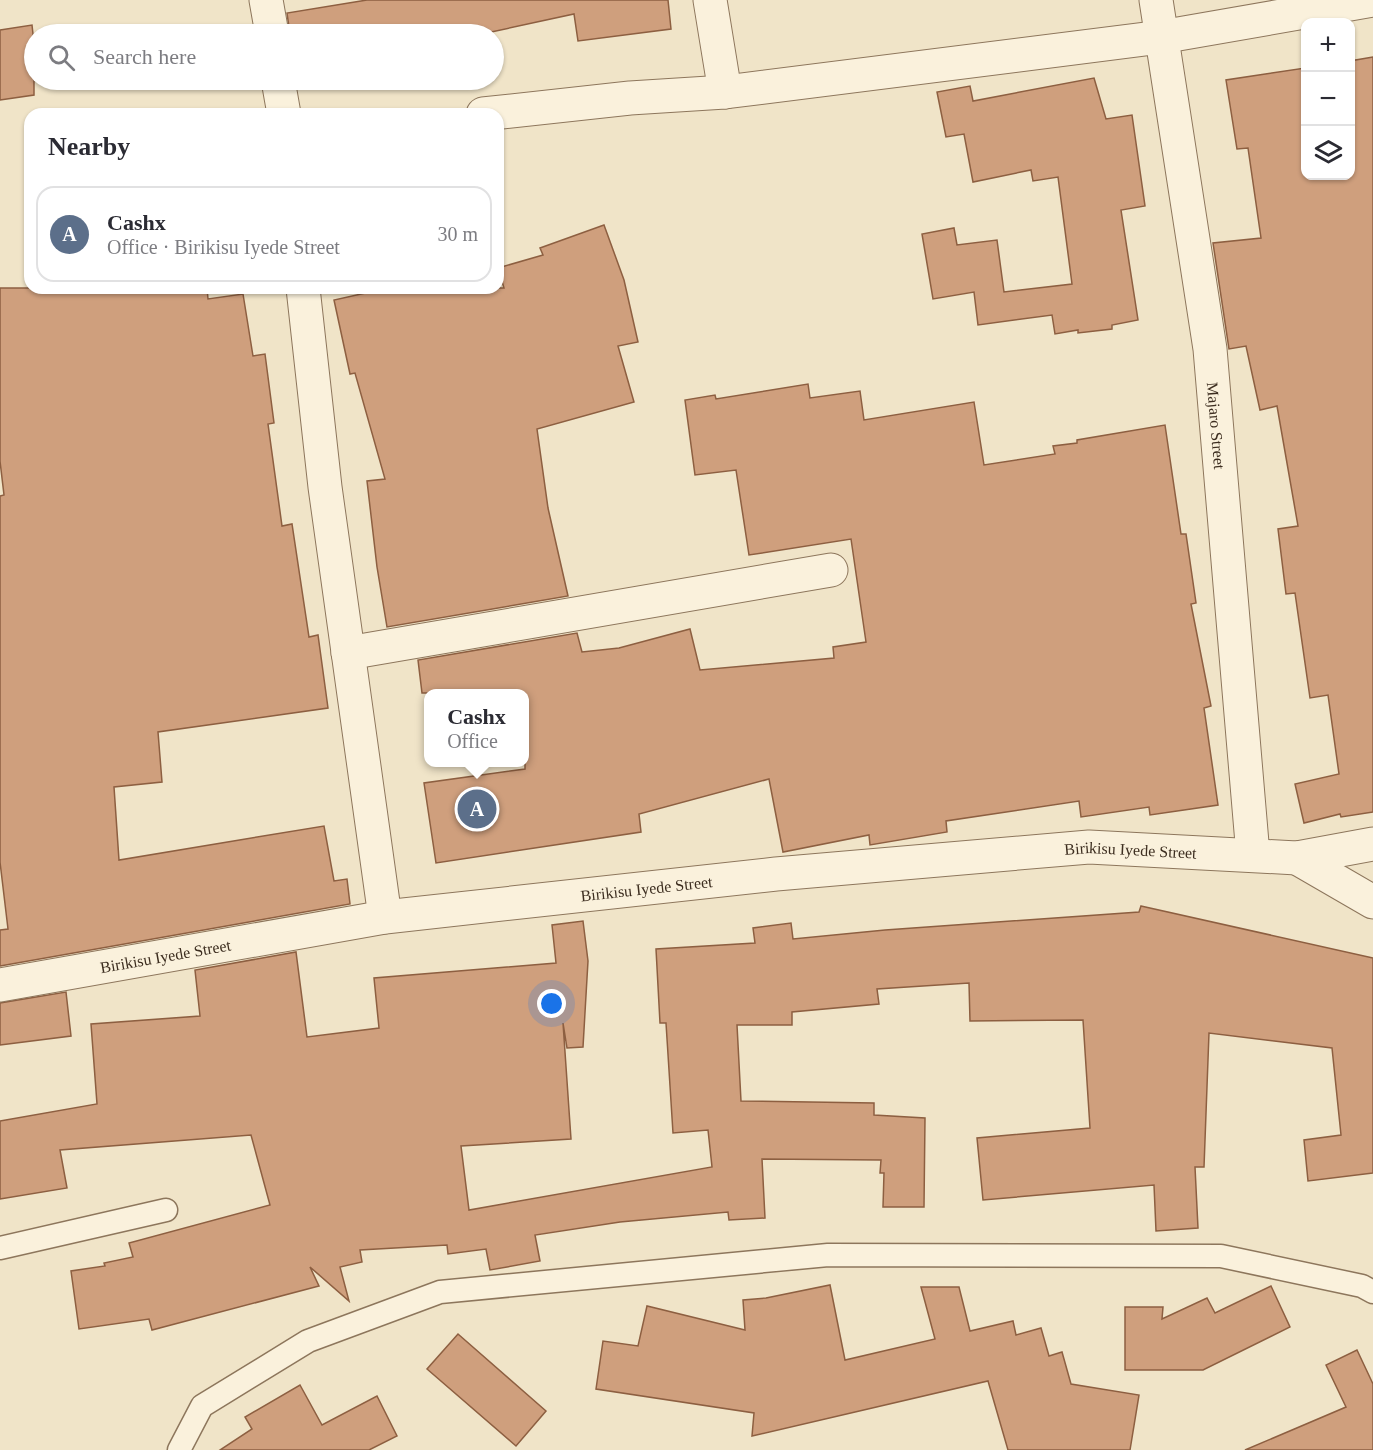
<!DOCTYPE html>
<html lang="en">
<head>
<meta charset="utf-8">
<style>
  body { margin:0; font-family:Georgia,serif; background:#f7f7f7; color:#2b2b33 }
  .controls { position:absolute; right:18px; top:18px; display:grid; overflow:hidden; border-radius:12px; box-shadow:0 2px 4px #0004 }
  .controls button { width:54px; height:54px; display:grid; place-items:center; padding:0; border:0; border-bottom:2px solid #e1e1e2; background:#fff; color:#2b2b33; font:30px sans-serif }
  .you { position:absolute; left:552px; top:1004px; width:21px; height:21px; margin:-15px; border:4px solid #fff; border-radius:50%; background:#1a73e8; box-shadow:0 0 0 9px #1a73e833 }
  .badge { display:grid; place-items:center; width:39px; height:39px; border-radius:50%; background:#0b8043; color:#fff; font-size:20px; font-weight:700 }
  .pin { position:absolute; translate:-50% -50%; border:3px solid #fff; box-shadow:0 2px 6px #0006 }
  .popup { position:absolute; left:424px; top:689px; width:105px; height:78px; box-sizing:border-box; display:grid; place-content:center; border-radius:12px; background:#fff; filter:drop-shadow(0 2px 4px #0005); font-size:20px; white-space:nowrap; color:#7c7c81 }
  .popup b { font-size:22px; color:#2b2b33 }
  .popup::after { content:''; position:absolute; left:50%; top:100%; margin-left:-12px; border:12px solid transparent; border-top-color:#fff }
  .list { margin:0; padding:0; list-style:none }
  h2 { display:flex; justify-content:space-between; align-items:center; height:78px; margin:0; padding:0 24px; font-size:26px }
  h2 small { font-size:20px; font-weight:400; color:#7c7c81 }
  .list li { display:grid; grid-template-columns:39px 1fr auto; gap:18px; align-items:center; box-sizing:border-box; height:96px; margin:0 12px 12px; padding:0 12px; border:2px solid #e1e1e2; border-radius:18px }
  .list b { display:block; font-size:22px; white-space:nowrap }
  .list p { margin:0; font-size:20px; white-space:nowrap; color:#7c7c81 }
  .list em { font-size:20px; font-style:normal; color:#7c7c81 }
  .icon { flex:none; width:33px; height:33px; fill:none; stroke:currentColor; stroke-width:2; stroke-linecap:round; stroke-linejoin:round }
  .map { position:relative; flex:none; width:1373px; height:1450px; overflow:hidden }
  .search { position:absolute; background:#fff; box-shadow:0 2px 4px #0004; left:24px; top:24px; width:480px; height:66px; display:flex; align-items:center; gap:15px; box-sizing:border-box; padding:0 21px; border-radius:33px; color:#7c7c81; font-size:22px }
  .panel { position:absolute; background:#fff; box-shadow:0 2px 4px #0004; left:24px; top:108px; width:480px; height:186px; border-radius:18px }
  .map>svg:first-child { display:block }
  .building { fill:#cf9f7d; stroke:#8d5f41; stroke-width:1.5 }
  .lines { fill:none; stroke-linecap:round; stroke-linejoin:round }
  .service-casing { stroke:#8d765c; stroke-width:25 }
  .minor-casing { stroke:#8d765c; stroke-width:35 }
  .tertiary-casing { stroke:#8d765c; stroke-width:35 }
  .service { stroke:#faf1dc; stroke-width:22 }
  .minor { stroke:#faf1dc; stroke-width:33 }
  .tertiary { stroke:#faf1dc; stroke-width:33 }
  .labels { text-anchor:middle; stroke-width:6; stroke-linejoin:round; paint-order:stroke }
  .street-label { font-size:16px; fill:#3d2e20; stroke:#f7eed8 }
</style>
</head>
<body>
<div class="map">
<svg width="1373" height="1450" viewBox="0 0 1373 1450">
  <rect width="100%" height="100%" fill="#f0e4c8"/>
  <!-- building -->
  <g class="building">
    <polygon points="367,0 668,0 671,29 578,41 574,14 482,34 458,34 456,26 421,34 290,34 287,13"/>
    <polygon points="32,25 34,43 34,95 0,100 0,30"/>
    <polygon points="1373,57 1373,812 1341,817 1340,814 1304,823 1295,784 1339,774 1328,695 1310,698 1295,593 1286,594 1278,529 1298,526 1277,406 1260,410 1246,346 1229,349 1213,243 1261,238 1248,148 1237,149 1226,80 1305,68 1305,176 1350,176 1350,61"/>
    <polygon points="1094,78 1106,119 1132,115 1145,206 1121,210 1138,320 1112,325 1112,329 1078,333 1078,330 1055,334 1052,315 978,325 974,292 933,299 922,234 954,228 957,245 997,240 1004,292 1072,284 1058,177 1033,181 1031,170 973,182 964,134 946,137 937,92 970,86 973,101"/>
    <polygon points="604,225 624,280 638,342 618,346 634,402 537,429 548,508 568,596 387,627 377,567 367,481 385,479 355,373 350,374 334,300 388,288 504,288 498,268 543,255 540,248"/>
    <polygon points="0,288 207,288 208,299 243,294 253,356 265,354 274,423 268,424 282,526 292,524 309,637 318,635 328,708 158,732 162,782 114,787 119,860 324,826 334,881 347,879 350,904 0,966 0,930 8,929 0,862 0,496 4,495 0,461"/>
    <polygon points="808,384 810,398 860,391 864,420 974,402 984,465 1055,454 1053,446 1077,443 1077,440 1165,425 1181,534 1186,534 1196,603 1191,604 1211,706 1204,708 1218,805 1150,815 1149,807 1081,817 1079,801 946,821 947,832 870,845 869,835 783,852 769,779 639,814 641,832 436,863 424,783 525,769 525,693 422,693 418,660 577,633 582,652 619,648 690,629 700,670 834,658 833,647 866,642 851,539 749,555 736,470 695,475 685,400 715,395 716,399"/>
    <polygon points="1141,906 1373,958 1373,1173 1308,1181 1304,1140 1341,1135 1332,1048 1209,1033 1204,1167 1195,1167 1198,1228 1156,1231 1154,1185 983,1200 977,1138 1090,1128 1083,1020 970,1021 969,983 877,989 879,1004 792,1012 792,1025 737,1025 741,1101 874,1103 874,1115 925,1118 924,1207 883,1207 884,1173 880,1173 881,1160 762,1159 765,1218 729,1220 728,1212 620,1222 535,1235 540,1261 490,1270 486,1249 448,1254 447,1245 360,1250 362,1262 340,1267 349,1301 310,1267 319,1286 152,1330 149,1319 79,1329 71,1271 105,1266 104,1263 133,1257 129,1243 270,1205 251,1135 60,1150 67,1188 0,1199 0,1121 97,1104 91,1024 200,1016 195,970 296,952 307,1037 379,1028 374,978 556,963 552,925 583,921 588,961 583,1047 567,1048 563,1023 571,1139 461,1146 469,1210 712,1167 708,1130 673,1133 666,1023 660,1023 656,949 755,943 753,928 791,923 793,939 885,930 1139,912"/>
    <polygon points="66,992 71,1036 0,1045 0,1003"/>
    <polygon points="830,1285 845,1360 935,1339 921,1287 959,1287 970,1331 1013,1321 1016,1335 1041,1328 1049,1356 1062,1352 1071,1384 1139,1395 1130,1450 1008,1450 988,1381 752,1436 754,1413 596,1389 603,1341 638,1346 647,1306 745,1330 743,1300 766,1298"/>
    <polygon points="1271,1286 1290,1327 1203,1370 1125,1370 1125,1307 1163,1307 1162,1319 1207,1298 1215,1313"/>
    <polygon points="458,1334 546,1411 516,1446 427,1369"/>
    <polygon points="1357,1350 1373,1384 1373,1450 1245,1450 1346,1407 1326,1365"/>
    <polygon points="300,1385 322,1425 377,1396 397,1436 369,1450 220,1450 252,1429 245,1417"/>
  </g>
  <g class="lines">
    <!-- service casing -->
    <g class="service-casing">
      <g id="service">
        <polyline points="0,1248 166,1210"/>
        <polyline points="179,1450 202,1406 308,1341 440,1292 828,1255 1221,1256 1362,1286 1373,1292"/>
      </g>
    </g>
    <!-- minor casing -->
    <g class="minor-casing">
      <g id="minor">
        <polyline points="266,0 272,34"/>
        <polyline points="710,0 725,92"/>
        <path id="s1" d="M1156,0L1210,349L1253,855"/>
        <polyline points="278,80 284,114"/>
        <polyline points="483,114 630,98 725,92 1161,37 1373,0"/>
        <polyline points="303,288 325,487 385,917"/>
        <polyline points="348,653 831,570"/>
      </g>
    </g>
    <!-- tertiary casing -->
    <g class="tertiary-casing">
      <g id="tertiary">
        <polyline points="1297,858 1373,902"/>
        <path id="s2" d="M0,985L385,917L776,874L1089,847L1297,858L1373,844"/>
      </g>
    </g>
    <!-- service -->
    <use href="#service" class="service"/>
    <!-- minor -->
    <use href="#minor" class="minor"/>
    <!-- tertiary -->
    <use href="#tertiary" class="tertiary"/>
  </g>
  <g class="labels">
    <!-- street labels -->
    <g class="street-label">
      <text dy="6" stroke="none"><textPath href="#s1" startOffset="430">Majaro Street</textPath></text>
      <text dy="6" stroke="none"><textPath href="#s2" startOffset="1140">Birikisu Iyede Street</textPath></text>
      <text dy="6" stroke="none"><textPath href="#s2" startOffset="654">Birikisu Iyede Street</textPath></text>
      <text dy="6" stroke="none"><textPath href="#s2" startOffset="168">Birikisu Iyede Street</textPath></text>
    </g>
  </g>
</svg>
<div class="controls">
<button>+</button>
<button>−</button>
<button><svg class="icon" aria-label="layers" viewBox="0 0 24 24"><path d="M12 4l9 5-9 5-9-5zM3 14l9 5 9-5"/></svg></button>
</div>
<div class="you"></div>
<div class="pin badge" style="left:477px;top:809px;background:#5c6f8a">A</div>
<div class="popup"><b>Cashx</b>Office</div>
<div class="search"><svg class="icon" aria-label="search" viewBox="0 0 24 24"><circle cx="10" cy="10" r="6"/><path d="M15 15l6 6"/></svg>Search here</div>
<section class="panel">
<h2>Nearby<small></small></h2>
<ul class="list">
<li><span class="badge" style="background:#5c6f8a">A</span><div><b>Cashx</b><p>Office · Birikisu Iyede Street</p></div><em>30 m</em></li>
</ul>
</section>
</div>
</body>
</html>
